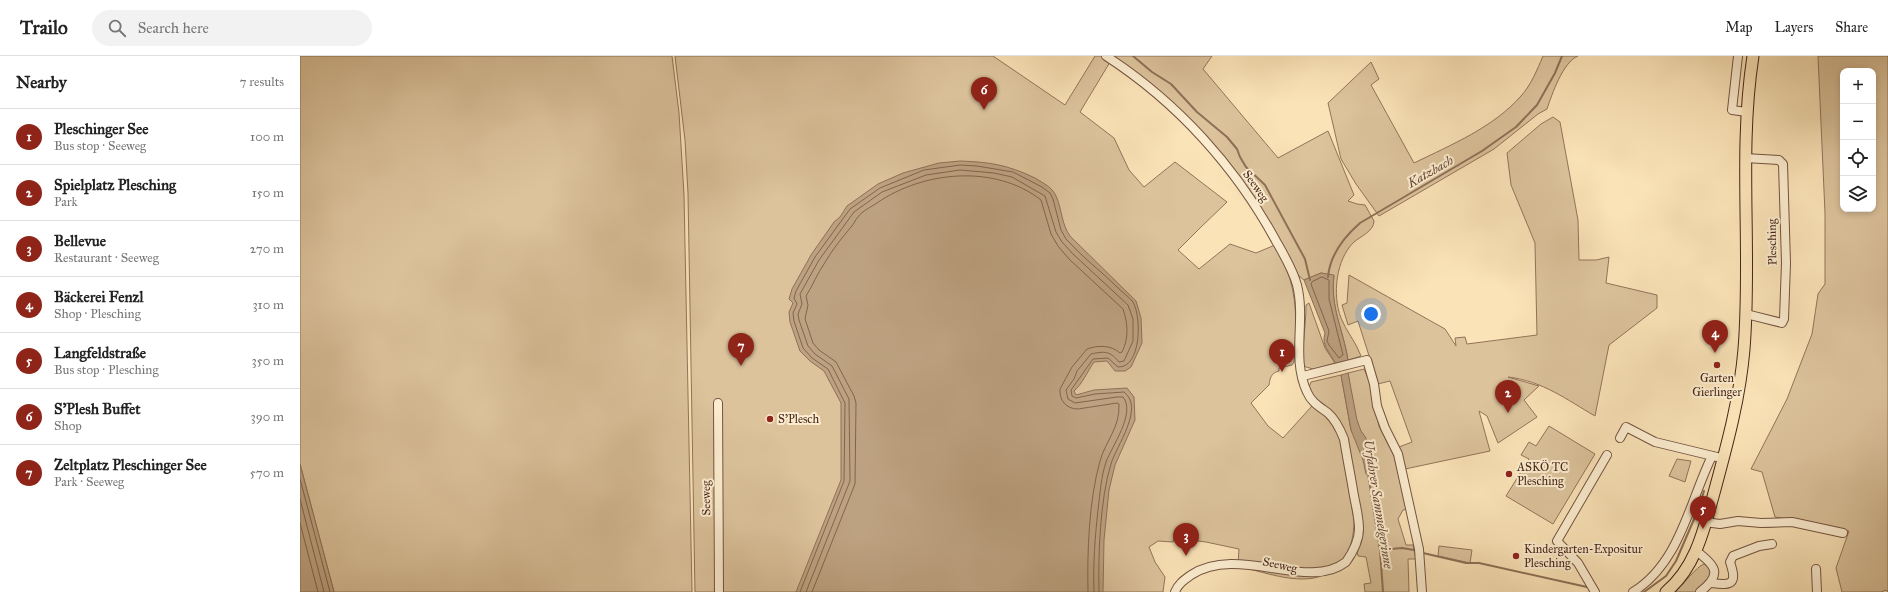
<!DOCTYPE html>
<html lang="en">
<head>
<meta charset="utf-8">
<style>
  body { margin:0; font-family:"IM FELL Great Primer",serif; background:#f2f2f2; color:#222 }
  .controls { position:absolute; right:12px; top:12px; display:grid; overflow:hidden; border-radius:8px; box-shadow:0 2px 6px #0003 }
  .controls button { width:36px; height:36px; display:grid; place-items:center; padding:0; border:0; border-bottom:1px solid #e0e0e0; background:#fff; color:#222; font:20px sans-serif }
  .you { position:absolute; left:1071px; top:258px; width:14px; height:14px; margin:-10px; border:3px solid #fff; border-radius:50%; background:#1a73e8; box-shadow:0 0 0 6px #1a73e833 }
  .badge { display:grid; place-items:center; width:26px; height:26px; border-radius:50%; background:#8f2418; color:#fff; font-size:13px; font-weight:700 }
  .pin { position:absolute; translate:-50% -33px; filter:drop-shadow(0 1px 2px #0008) }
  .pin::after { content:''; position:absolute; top:21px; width:14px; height:12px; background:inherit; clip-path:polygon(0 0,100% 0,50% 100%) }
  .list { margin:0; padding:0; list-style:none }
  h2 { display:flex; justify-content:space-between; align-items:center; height:52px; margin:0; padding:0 16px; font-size:17px }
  h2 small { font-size:13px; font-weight:400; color:#767676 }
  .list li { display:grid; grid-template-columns:26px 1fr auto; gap:12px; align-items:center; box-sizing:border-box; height:56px; padding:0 16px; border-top:1px solid #e0e0e0 }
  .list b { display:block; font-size:15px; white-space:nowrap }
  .list p { margin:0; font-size:13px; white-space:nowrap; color:#767676 }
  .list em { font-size:13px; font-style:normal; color:#767676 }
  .icon { flex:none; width:22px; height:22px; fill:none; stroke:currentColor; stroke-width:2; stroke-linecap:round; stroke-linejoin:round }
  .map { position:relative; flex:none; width:1588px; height:536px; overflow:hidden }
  header { display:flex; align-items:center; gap:24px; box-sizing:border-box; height:56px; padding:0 20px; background:#fff; border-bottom:1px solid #e0e0e0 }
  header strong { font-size:19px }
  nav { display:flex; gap:22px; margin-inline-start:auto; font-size:14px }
  .search { width:280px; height:36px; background:#f2f2f2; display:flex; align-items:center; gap:10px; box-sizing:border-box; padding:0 14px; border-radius:22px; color:#767676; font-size:15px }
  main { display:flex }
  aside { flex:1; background:#fff }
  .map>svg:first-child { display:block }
  .green { fill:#dcc39c; stroke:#92745a; fill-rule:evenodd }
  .water { fill:#bda281; stroke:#8e7057 }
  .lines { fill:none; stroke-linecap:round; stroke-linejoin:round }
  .shore { stroke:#82644c; stroke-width:1 }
  .stream { stroke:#8e7057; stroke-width:2 }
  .minor-casing { stroke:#745440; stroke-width:10 }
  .major-casing { stroke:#472518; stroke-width:13 }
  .minor { stroke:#fcedd0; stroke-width:8 }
  .major { stroke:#fae3b7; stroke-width:11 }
  .poi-dot { fill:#8f2418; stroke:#fcedd0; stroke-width:1.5 }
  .labels { text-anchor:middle; stroke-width:4; stroke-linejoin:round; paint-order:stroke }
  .street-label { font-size:12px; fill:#472518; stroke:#fcedd0 }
  .poi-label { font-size:12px; fill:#472518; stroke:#fcedd0; text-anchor:start }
  .water-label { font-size:13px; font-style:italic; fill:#6a4a38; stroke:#fcedd0 }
</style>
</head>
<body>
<header>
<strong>Trailo</strong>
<div class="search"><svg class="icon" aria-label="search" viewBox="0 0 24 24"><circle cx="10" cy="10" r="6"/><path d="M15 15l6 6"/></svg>Search here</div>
<nav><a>Map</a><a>Layers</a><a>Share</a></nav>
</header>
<main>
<aside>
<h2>Nearby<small>7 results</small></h2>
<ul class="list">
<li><span class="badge">1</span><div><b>Pleschinger See</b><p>Bus stop · Seeweg</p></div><em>100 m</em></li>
<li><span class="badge">2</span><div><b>Spielplatz Plesching</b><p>Park</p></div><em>150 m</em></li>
<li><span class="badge">3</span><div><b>Bellevue</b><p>Restaurant · Seeweg</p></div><em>270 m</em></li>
<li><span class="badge">4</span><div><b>Bäckerei Fenzl</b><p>Shop · Plesching</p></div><em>310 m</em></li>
<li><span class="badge">5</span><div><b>Langfeldstraße</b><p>Bus stop · Plesching</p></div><em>350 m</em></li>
<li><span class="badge">6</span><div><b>S'Plesh Buffet</b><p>Shop</p></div><em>390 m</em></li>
<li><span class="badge">7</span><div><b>Zeltplatz Pleschinger See</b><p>Park · Seeweg</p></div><em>570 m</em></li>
</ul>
</aside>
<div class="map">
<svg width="1588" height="536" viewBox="0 0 1588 536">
  <rect width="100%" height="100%" fill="#fae3b7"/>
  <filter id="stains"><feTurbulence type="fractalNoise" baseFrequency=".005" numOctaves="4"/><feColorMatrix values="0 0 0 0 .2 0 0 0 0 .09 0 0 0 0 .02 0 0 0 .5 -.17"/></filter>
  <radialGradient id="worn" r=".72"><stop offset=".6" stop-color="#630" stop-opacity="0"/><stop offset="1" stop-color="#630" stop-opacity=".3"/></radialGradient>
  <!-- green -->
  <g class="green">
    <polygon points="0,0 372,0 379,57 384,139 392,536 34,536 0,408"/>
    <path d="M375,0H693L765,49L795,0H801L810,6L780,56L814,82L829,114L844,131L875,106L927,146L899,173L878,194L899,213L930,188L956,197L975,189C980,200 986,211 990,223C998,250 996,279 994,306L992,309L979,312V315C971,317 970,322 969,329L951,347L968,370L983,382L1012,350L1024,359L1039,377L1054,464C1054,480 1051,495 1040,507C1036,510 1033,515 1028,517C1003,531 968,517 941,511L938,508L939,493L906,486L875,482L873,486L858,485L849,491L855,506L865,521L863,536H395L388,137L385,84Z"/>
    <path d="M811,0H912L903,13L978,102L1028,75L1054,139L1048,145L1057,148L1065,149L1074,165C1074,175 1061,180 1054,186C1036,203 1032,239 1041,262C1046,275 1056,286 1061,300L1048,304C1043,273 1030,252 1034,220L1021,217L1004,224L998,219L927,106Z"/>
    <path d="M1243,0H1278C1263,6 1252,38 1247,53L1238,58L1194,93L1079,160L1056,128L1041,103L1028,47L1071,6L1079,23L1071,29L1114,107C1151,89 1194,71 1221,40C1231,29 1237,14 1243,0Z"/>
    <path d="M1518,0H1588V536L1586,534L1581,536H1542L1536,512L1549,475L1520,468L1475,461L1462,416L1451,413L1487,343L1512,278L1518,238L1525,228V157ZM1543,15H1573V153H1543Z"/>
    <path d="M1253,61L1260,66L1278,164L1279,204H1296L1309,201L1306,227L1357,239V252L1309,289L1295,360C1267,344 1243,325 1208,321L1239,330L1224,344L1237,361L1198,387L1187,360L1179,355L1190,395L1105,413L1099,391L1112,386L1090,325L1078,328L1058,265L1048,269L1042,249L1047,247L1049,219L1145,273L1156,290L1155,282L1165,281L1167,288L1237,279L1235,187L1211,129L1207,97L1241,68Z"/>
    <path d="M1009,247L1025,292L1035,307L1013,313L1003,310C1002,289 1006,270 1006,249Z"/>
    <path d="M1064,313L1070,327L1079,370L1094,400L1107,453L1103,454L1098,463L1106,489H1113L1116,503H1108L1109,536H1065L1064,528L1071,527L1066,501L1058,500L1057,496L1061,484L1044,378L1013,342L1009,331L1011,326L1041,319L1051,374L1053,378L1066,382C1053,371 1051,334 1048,317Z"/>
    <polygon points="1249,370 1295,398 1253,468 1206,440 1229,403 1221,399 1229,386 1236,390"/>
    <polygon points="1377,403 1391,405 1385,426 1369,420"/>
    <polygon points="1139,490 1172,494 1170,507 1138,500"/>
    <path d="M1404,508L1411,513C1411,522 1405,533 1395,536C1390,536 1381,536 1375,536C1382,530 1397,510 1404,508Z"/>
  </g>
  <!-- water -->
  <g class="water">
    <path d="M660,105C690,106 708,109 735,122C743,127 752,131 756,140C762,153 761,167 770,180L836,245L841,262L842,287L831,311L825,315H815L807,305L794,306C787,316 783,327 774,335L776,339L794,334L827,332L834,341L835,364L815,409L809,434L804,484L803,536H496L541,424V347L524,315L510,305L500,295L490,266L489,256L493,247L489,243L492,233L511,199L534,166L540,161L547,150L578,128L603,117L639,107Z"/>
    <path d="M1021,217L1034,219C1030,251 1043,273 1048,304L1035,307C1030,296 1021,290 1025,277L1004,224Z"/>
    <polygon points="1048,317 1057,364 1061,375 1066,382 1071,419 1066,418 1063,404 1051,374 1041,319"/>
    <polygon points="0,408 34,536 0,536"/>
  </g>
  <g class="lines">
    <!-- shore -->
    <g class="shore">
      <polygon points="1022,221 1029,224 1029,243 1043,299 1039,302 1029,289 1027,285 1029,275 1011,228 1012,226"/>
      <polyline points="0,423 30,536"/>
      <polyline points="0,443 24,536"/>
      <polyline points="0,467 18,536"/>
      <path d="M500,536L544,425L545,347L528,313L512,302L503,292L494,265L493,257L497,248L494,242L496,235L515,201L550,153L580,132L624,114L660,109L677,110L713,116L742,131L750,137L753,143L761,174L766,183C782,201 801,215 817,231C822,236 829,241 833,246C842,262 841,312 818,311L808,302L793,303L771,334L772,340L776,342L795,338L824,336C845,352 816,390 811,408C800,443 798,500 799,536"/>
      <path d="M506,536L550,425L549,343L532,310L515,298L508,290L499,264L498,258L502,248L500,238L519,204L554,156L582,136L626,119L660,114L694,117L712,121L745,140L756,176L762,186L773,198L828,249L833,263V285L824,305L819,306C810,295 805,295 791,298L777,315L774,323L766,334L768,343L775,347L817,341H823C836,357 812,390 806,406C801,421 800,438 798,454C795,481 793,508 794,536"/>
      <path d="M512,536L555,428L556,347L554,340L536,306L519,294L513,287L505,263L508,249L506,240C513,229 517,218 524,208C532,194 541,183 551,171C554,168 555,164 558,161C562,155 571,151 577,147C623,115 695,108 741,144L751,178L758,190L769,203L823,253C828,268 829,282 822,296L820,297C811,289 798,289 787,293L772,311L760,333C759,344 766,353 778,353L817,347L819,348C820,372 806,384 800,405C789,444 787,496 788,536"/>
    </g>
    <!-- stream -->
    <g class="stream">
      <polyline points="833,0 852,16 871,28 897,56 927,81 937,93 940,101 946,111 965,129 1005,203 1010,224"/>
      <path d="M1028,221C1030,198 1044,181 1060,167L1182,95L1216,71L1237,49L1255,17L1262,0"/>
      <polyline points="1068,417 1080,494 1083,536"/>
      <polyline points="1463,471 1476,470"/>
      <polyline points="1080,494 1102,492 1114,494"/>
      <polyline points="1123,497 1166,507 1179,507 1287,531"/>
      <polyline points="1344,536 1366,520 1376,505 1398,454 1404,435"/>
    </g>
    <!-- minor casing -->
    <g class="minor-casing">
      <g id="minor">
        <path d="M806,0C877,46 936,111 976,185C984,199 993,214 997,229C1006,265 991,302 1007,336C1011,346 1020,351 1028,357C1036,364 1040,373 1044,383C1047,402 1051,421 1054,440C1056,450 1059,462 1059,473C1059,485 1053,496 1046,506C1007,536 939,488 891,519C884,524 878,528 875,536"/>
        <polyline points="1438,0 1432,54 1447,56"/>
        <polyline points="1445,102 1479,104 1483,108 1486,207 1484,263 1482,267 1446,258"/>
        <polyline points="1003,320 1067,304 1074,328 1077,350 1085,372 1098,398 1119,493 1122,536"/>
        <polyline points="418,347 419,536"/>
        <polyline points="1320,382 1326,371 1355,386 1417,401"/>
        <polyline points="1405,466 1420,468 1438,465 1461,467 1492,466 1543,477"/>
        <path d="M1396,495C1417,510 1422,519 1400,536"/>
        <polyline points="1516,513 1517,536"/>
        <path d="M1412,527C1433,530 1437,527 1430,506L1433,500L1459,490L1472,488"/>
        <polyline points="1295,536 1278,507 1257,485 1307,399"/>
        <path d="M1333,536C1380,507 1389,447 1412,400"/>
      </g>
    </g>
    <!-- major casing -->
    <g class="major-casing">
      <path id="major" d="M1366,536C1396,511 1404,473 1414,437C1427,389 1440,342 1444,293C1452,195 1438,97 1453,0"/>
    </g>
    <!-- minor -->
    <use href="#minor" class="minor"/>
    <!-- major -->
    <use href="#major" class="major"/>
  </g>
  <!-- markers -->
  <g class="poi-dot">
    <circle cx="1417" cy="309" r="4"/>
    <circle cx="470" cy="363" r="4"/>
    <circle cx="1209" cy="418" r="4"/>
    <circle cx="1216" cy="500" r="4"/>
  </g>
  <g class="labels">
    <!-- street labels -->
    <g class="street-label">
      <text transform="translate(956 130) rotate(55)" y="4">Seeweg</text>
      <text transform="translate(1472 186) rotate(-91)" y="4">Plesching</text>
      <text transform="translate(406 442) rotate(-91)" y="4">Seeweg</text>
      <text transform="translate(980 509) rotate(13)" y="4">Seeweg</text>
    </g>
    <!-- poi labels -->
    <g class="poi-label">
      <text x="1417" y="326" text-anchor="middle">Garten<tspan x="1417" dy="14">Gierlinger</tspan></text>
      <text x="478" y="367">S'Plesch</text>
      <text x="1217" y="415">ASKÖ TC<tspan x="1217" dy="14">Plesching</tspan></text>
      <text x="1224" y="497">Kindergarten-Expositur<tspan x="1224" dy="14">Plesching</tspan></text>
    </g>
    <!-- water labels -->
    <g class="water-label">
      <text transform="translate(1130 115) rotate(-30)" y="5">Katzbach</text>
      <text transform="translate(1079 448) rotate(81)" y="5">Urfahrer Sammelgerinne</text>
    </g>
  </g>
  <rect width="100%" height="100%" filter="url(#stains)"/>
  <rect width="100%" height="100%" fill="url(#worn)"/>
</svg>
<div class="controls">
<button>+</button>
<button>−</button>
<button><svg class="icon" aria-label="locate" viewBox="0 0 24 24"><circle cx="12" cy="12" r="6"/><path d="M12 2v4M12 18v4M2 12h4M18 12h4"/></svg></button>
<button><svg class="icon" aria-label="layers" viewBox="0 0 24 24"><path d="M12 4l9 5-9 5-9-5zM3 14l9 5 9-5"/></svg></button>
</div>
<div class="you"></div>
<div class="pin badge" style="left:982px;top:316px">1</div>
<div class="pin badge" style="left:1208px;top:357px">2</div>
<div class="pin badge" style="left:886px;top:500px">3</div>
<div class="pin badge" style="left:1415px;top:297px">4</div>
<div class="pin badge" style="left:1403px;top:473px">5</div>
<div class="pin badge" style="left:684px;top:54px">6</div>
<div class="pin badge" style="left:441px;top:310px">7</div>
</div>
</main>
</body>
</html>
